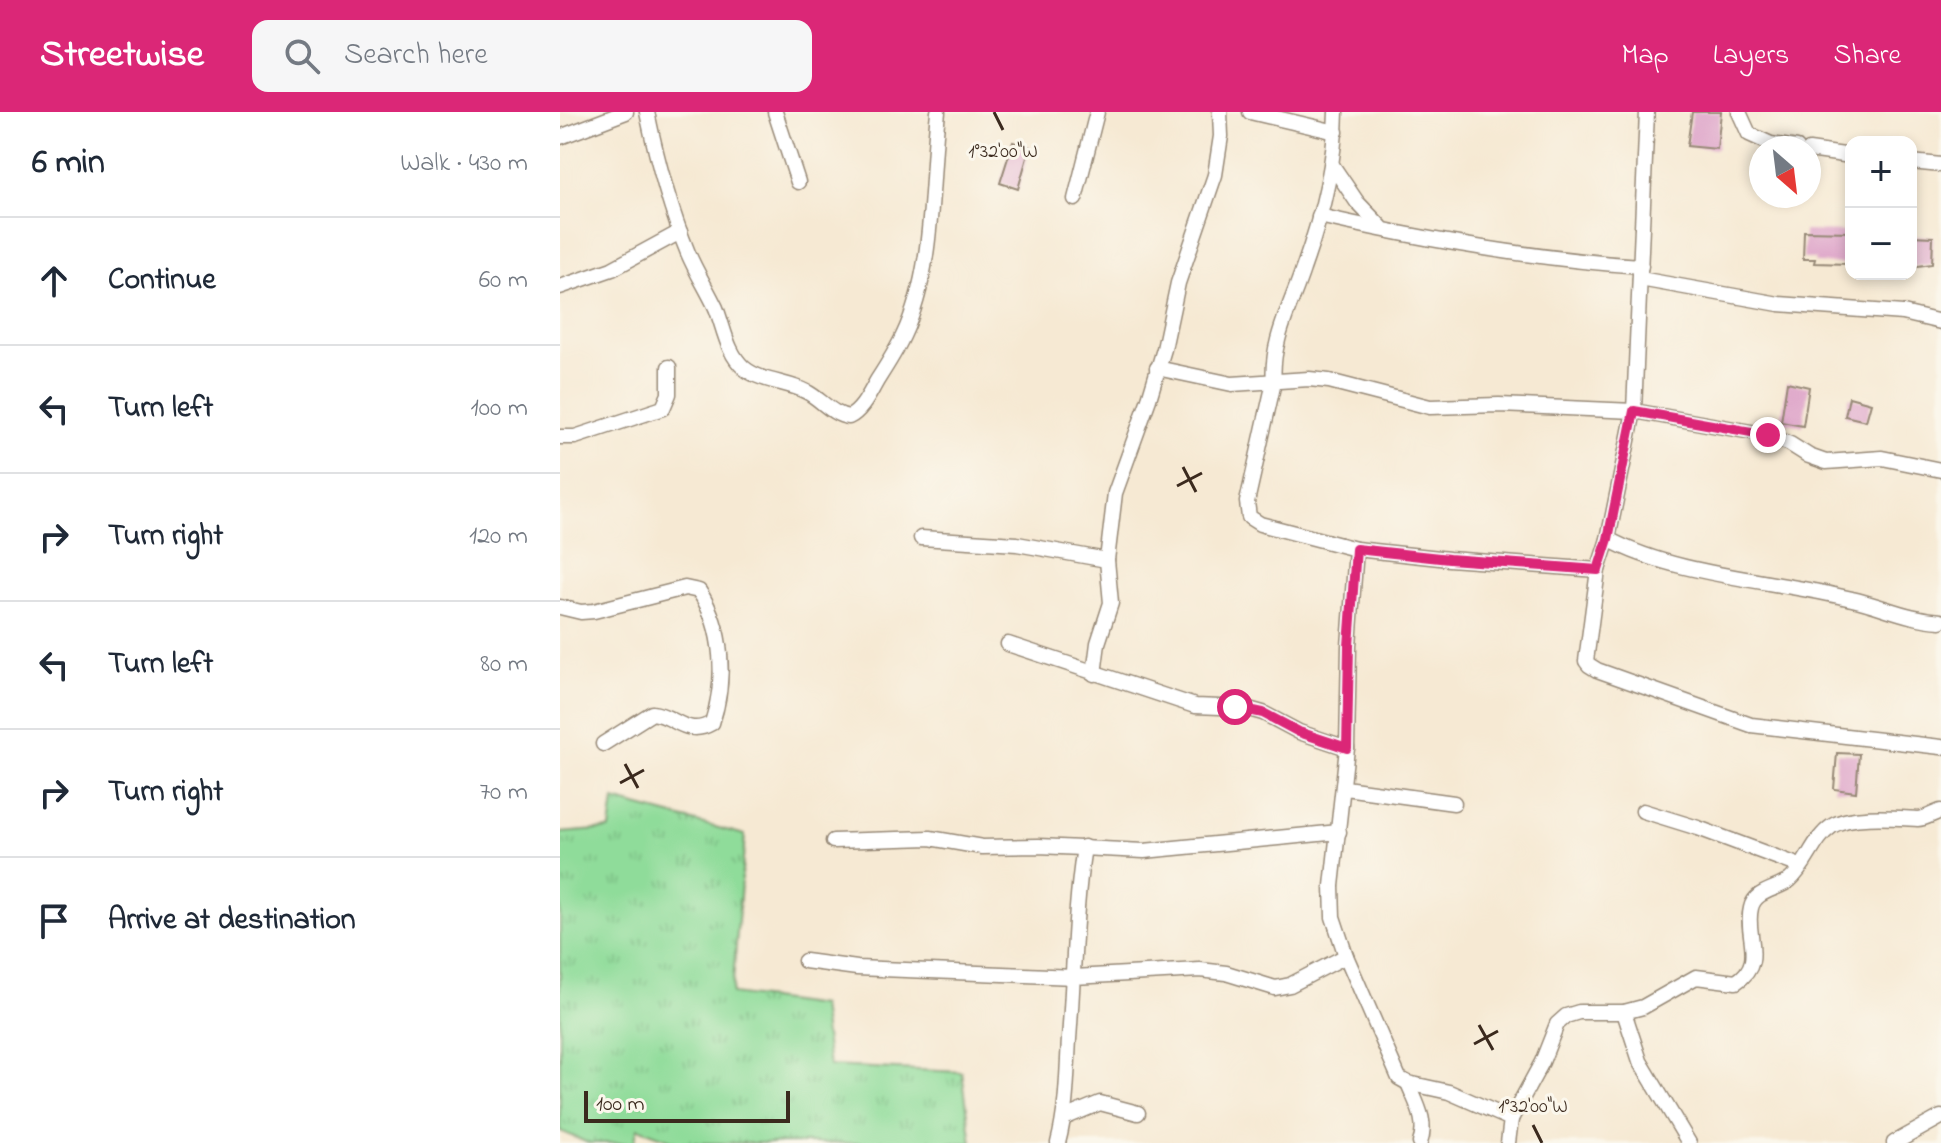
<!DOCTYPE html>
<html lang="en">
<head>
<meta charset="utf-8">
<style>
  body { margin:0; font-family:"Indie Flower",sans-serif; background:#f6f6f7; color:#1f2937 }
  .controls { position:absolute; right:24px; top:24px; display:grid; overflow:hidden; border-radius:16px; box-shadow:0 4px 12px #0003 }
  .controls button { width:72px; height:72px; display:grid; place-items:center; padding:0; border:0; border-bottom:2px solid #e0e1e3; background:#fff; color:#1f2937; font:40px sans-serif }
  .compass { position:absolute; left:1189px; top:24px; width:72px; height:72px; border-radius:50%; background:#fff; box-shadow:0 4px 12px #0003; rotate:152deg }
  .scale { position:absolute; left:24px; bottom:20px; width:206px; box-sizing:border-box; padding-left:8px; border:4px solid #3b2a1e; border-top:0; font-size:22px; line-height:28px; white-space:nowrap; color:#3b2a1e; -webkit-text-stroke:6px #fbf7ec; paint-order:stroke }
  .stop { position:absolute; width:24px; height:24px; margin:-18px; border:6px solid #db2777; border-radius:50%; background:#fff }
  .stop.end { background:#db2777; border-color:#fff; box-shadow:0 2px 8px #0008 }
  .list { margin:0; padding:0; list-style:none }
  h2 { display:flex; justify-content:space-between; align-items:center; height:104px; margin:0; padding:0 32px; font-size:34px }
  h2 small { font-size:26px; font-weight:400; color:#747a83 }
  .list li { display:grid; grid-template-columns:52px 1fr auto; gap:24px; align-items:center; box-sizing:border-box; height:128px; padding:0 32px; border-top:2px solid #e0e1e3 }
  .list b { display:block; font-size:30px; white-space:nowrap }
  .list em { font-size:26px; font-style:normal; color:#747a83 }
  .icon { flex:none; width:44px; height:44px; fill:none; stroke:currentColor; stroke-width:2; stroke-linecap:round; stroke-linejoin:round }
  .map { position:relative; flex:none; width:1381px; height:1031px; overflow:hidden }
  header { display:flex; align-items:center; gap:48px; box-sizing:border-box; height:112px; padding:0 40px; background:#db2777; color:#fff }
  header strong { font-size:38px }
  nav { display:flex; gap:44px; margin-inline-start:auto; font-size:28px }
  .search { width:560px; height:72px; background:#f6f6f7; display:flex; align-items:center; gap:20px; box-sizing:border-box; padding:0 28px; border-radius:16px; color:#747a83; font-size:30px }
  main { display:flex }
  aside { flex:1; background:#fff }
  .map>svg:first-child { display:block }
  .grass { fill:url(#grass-tufts); stroke:#65835c; stroke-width:2 }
  .building { fill:#dea4c9 }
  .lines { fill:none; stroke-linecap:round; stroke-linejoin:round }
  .street-casing { stroke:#988a78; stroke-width:17 }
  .street { stroke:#fff; stroke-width:14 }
  .route { stroke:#db2777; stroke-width:10 }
  .ticks { fill:none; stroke:#3b2a1e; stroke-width:3 }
  .ticks-label { font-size:20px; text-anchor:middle; fill:#3b2a1e; stroke:#fbf7ec; stroke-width:6; stroke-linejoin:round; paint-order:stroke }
</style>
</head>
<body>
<header>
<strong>Streetwise</strong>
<div class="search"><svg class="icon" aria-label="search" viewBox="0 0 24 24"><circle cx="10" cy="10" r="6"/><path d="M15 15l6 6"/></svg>Search here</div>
<nav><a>Map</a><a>Layers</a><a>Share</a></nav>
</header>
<main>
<aside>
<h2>6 min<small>Walk · 430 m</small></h2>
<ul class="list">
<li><svg class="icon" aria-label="ahead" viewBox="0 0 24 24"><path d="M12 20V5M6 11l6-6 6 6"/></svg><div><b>Continue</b></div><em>60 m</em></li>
<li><svg class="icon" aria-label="left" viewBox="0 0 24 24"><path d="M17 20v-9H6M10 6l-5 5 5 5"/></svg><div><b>Turn left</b></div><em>100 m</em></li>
<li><svg class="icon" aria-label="right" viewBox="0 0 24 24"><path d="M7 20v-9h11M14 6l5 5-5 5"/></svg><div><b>Turn right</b></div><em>120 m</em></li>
<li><svg class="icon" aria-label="left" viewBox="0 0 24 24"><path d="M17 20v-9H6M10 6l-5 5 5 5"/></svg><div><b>Turn left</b></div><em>80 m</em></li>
<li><svg class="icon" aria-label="right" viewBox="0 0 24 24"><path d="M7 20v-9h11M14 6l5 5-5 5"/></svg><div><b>Turn right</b></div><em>70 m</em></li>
<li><svg class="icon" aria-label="arrive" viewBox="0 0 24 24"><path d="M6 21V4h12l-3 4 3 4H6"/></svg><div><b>Arrive at destination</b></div></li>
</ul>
</aside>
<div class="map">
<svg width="1381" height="1031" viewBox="0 0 1381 1031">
  <defs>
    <pattern id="grass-tufts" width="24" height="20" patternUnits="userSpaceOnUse" patternTransform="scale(2)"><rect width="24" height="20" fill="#8fdc9a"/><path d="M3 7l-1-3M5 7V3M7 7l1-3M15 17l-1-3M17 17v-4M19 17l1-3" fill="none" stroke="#7cbd84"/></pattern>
  </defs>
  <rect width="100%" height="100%" fill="#fbf7ec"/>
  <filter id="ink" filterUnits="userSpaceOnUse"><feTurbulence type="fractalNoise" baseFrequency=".0125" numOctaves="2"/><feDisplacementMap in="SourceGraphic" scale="16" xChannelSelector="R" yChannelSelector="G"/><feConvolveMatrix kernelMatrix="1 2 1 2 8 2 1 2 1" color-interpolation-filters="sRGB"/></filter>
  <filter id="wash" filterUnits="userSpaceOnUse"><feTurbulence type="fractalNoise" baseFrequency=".006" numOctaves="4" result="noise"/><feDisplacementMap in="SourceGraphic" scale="32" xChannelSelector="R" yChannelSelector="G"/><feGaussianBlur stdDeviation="1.8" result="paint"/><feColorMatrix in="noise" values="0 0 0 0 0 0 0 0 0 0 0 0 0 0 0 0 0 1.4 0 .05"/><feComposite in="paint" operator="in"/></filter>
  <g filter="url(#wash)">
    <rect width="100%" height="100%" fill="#f6e9d3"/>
    <!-- grass -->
    <polygon class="grass" points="54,688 185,723 172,882 261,894 269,954 402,960 412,1031 119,1031 78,1016 74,1031 28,1031 0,1019 0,721 50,717"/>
    <g id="blocks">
      <!-- building -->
      <g class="building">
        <polygon points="1132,0 1161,0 1157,37 1127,34"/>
        <polygon points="453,30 470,35 458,77 440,71"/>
        <polygon points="1244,119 1291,120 1290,152 1254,151 1255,147 1243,147"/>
        <polygon points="1351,124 1373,125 1372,152 1351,155"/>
        <polygon points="1227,270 1249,275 1243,314 1221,310"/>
        <polygon points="1289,285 1311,291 1306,309 1285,304"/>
        <polygon points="1277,641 1299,642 1296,680 1274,677"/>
      </g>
    </g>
  </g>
  <g filter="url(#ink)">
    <use href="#blocks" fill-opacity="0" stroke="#988a78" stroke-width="2"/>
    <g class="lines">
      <!-- street casing -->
      <g class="street-casing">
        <g id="street">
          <path d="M87,0C97,48 109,95 128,141C136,160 147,177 156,196C164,216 167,241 184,256C201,270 229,270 247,280C262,288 272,303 289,305C303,298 310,280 318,267C327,253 336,239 343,224C375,157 370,72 378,0"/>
          <polyline points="215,0 238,70"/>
          <polyline points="690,0 776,20"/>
          <path d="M776,0C775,53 761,107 743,157C731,194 710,231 714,270L687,390L689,405L700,412L796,437L889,447L1038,458"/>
          <polyline points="1087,0 1074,299 1048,427 1038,458 1026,549 1029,553 1037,558 1191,613 1381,635"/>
          <polyline points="1179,0 1189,22 1211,32 1237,36"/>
          <polyline points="0,25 66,0"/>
          <polyline points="1249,38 1291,44"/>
          <polyline points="1351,50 1381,53"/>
          <polyline points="772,53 797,90 821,115"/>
          <polyline points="515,87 537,0"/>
          <path d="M759,104C865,128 972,147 1081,154"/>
          <polyline points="1080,167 1219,192 1343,201 1381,210"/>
          <polyline points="0,175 52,157 120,120"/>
          <polyline points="597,256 672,272 749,267 769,269 870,295 939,293 1074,299 1208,323 1230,332 1249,344 1266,350 1322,346 1381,358"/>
          <polyline points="0,325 15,325 103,296 109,282 109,255"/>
          <polyline points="361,426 457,432 547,448"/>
          <path d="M1048,427C1115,464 1216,468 1292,487C1323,494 1348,507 1381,509"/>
          <polyline points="796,437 789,534 787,636 772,774 773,805 786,844 839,966 848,971 889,980 951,1007 948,1031"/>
          <path d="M0,495L21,500L34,499L125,476L139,479C164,517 166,569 152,611C126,626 115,603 92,601L43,632"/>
          <polyline points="448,532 635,594 685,596 703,601 739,620 787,636"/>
          <polyline points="534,562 538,531 551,491 547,448 555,381 589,287 604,237 618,171 655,63 661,24 660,0"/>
          <polyline points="785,676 894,691"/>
          <polyline points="1083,699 1138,716 1240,754"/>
          <polyline points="273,729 370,726 422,735 479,734 584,739 779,720"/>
          <polyline points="245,849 297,856 514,865 640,858 666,861 715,876 730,873 786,844"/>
          <polyline points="1064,900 1080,949 1129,1031"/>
          <path d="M848,971C856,991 868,1009 860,1031"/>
          <polyline points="504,1006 540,991 578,1001"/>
          <path d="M951,1007L982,950L997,912L1006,904L1019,900H1064L1083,895L1136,865L1176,870C1207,850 1184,823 1191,796C1195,778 1217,778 1230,768C1247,753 1253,727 1272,714C1292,702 1335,706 1358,707C1365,707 1374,701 1381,699"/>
          <path d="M498,1031C507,997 507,962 509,927C514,863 514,798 524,735"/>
          <polyline points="1334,1031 1381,1005"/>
        </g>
      </g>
      <!-- street -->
      <use href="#street" class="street"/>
    </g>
  </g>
  <g class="lines" filter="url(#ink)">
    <!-- route -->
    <polyline class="route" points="675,595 703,601 739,620 787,636 789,534 796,437 889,447 1038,458 1048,427 1074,299 1208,323"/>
  </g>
  <!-- ticks -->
  <path class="ticks" d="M434,0L443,18M623,355L636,380M617,374L642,361M65,652L78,676M60,671L84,658M919,913L933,938M914,932L938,919M973,1013L982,1031"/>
  <g class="ticks-label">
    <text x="443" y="45">1°32'00"W</text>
    <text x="973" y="1000">1°32'00"W</text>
  </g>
</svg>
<div class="controls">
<button>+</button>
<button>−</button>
</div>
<svg class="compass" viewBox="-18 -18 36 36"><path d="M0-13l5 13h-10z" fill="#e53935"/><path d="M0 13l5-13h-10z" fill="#747a83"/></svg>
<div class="scale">100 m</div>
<div class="stop" style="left:675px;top:595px"></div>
<div class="stop end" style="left:1208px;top:323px"></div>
</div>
</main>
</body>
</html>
